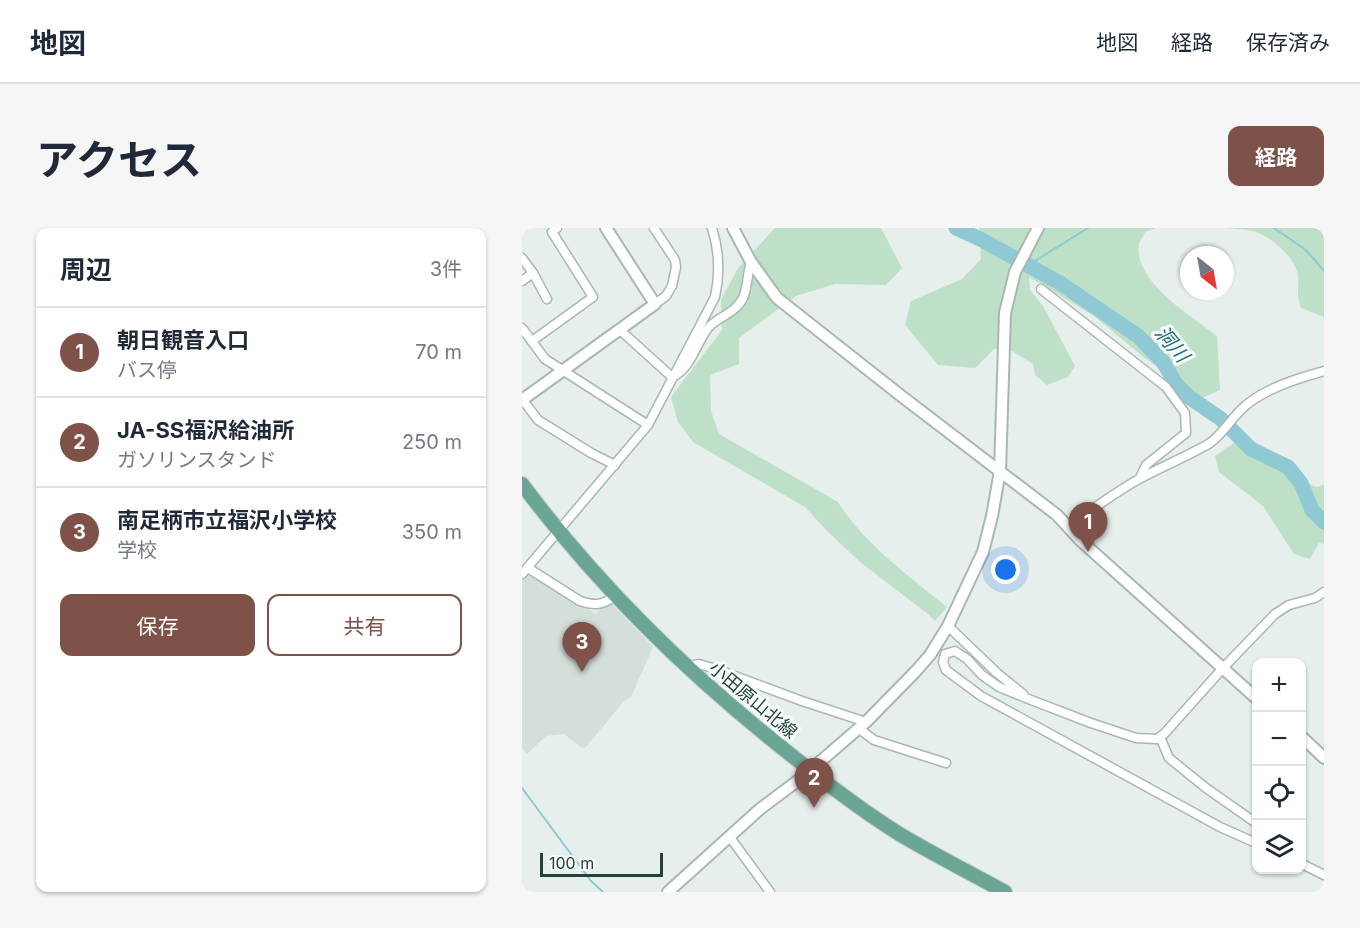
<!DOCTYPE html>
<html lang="ja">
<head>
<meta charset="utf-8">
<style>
  body { margin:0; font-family:Inter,"Noto Sans JP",sans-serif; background:#f6f6f7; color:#1f2937 }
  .controls { position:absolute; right:18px; bottom:18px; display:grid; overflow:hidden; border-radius:12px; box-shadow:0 2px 4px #0004 }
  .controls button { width:54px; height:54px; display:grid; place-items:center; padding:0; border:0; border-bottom:2px solid #e0e1e3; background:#fff; color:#1f2937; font:30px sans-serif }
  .compass { position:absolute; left:658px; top:18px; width:54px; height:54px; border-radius:50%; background:#fff; box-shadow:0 2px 4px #0004; rotate:149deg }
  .scale { position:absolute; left:18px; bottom:15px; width:123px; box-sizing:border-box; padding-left:6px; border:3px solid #24423a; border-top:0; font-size:16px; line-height:21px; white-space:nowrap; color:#24423a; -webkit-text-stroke:4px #f7fbf9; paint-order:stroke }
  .you { position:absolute; left:484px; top:342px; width:21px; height:21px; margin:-15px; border:4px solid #fff; border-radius:50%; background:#1a73e8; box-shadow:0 0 0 9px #1a73e833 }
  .badge { display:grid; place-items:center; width:39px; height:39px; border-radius:50%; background:#7f5249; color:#fff; font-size:20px; font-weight:700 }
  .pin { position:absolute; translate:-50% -50px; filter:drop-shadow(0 2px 3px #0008) }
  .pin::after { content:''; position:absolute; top:32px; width:21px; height:18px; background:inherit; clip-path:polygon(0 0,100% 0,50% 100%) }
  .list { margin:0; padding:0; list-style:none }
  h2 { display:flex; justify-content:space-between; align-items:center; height:78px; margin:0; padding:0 24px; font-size:26px }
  h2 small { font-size:20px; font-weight:400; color:#747a83 }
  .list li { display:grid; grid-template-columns:39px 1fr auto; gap:18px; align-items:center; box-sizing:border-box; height:90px; padding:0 24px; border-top:2px solid #e0e1e3 }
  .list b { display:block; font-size:22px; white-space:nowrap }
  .list p { margin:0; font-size:20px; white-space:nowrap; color:#747a83 }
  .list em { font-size:20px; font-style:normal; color:#747a83 }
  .actions { display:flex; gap:12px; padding:18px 24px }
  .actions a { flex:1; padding:14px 0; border:2px solid #7f5249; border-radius:12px; text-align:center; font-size:21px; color:#7f5249 }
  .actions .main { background:#7f5249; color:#fff }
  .icon { flex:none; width:33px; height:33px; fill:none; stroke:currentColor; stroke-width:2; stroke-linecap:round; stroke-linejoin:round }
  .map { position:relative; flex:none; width:802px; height:664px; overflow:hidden; border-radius:12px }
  header { display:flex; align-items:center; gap:36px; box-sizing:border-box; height:84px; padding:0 30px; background:#fff; border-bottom:2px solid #e0e1e3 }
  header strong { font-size:28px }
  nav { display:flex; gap:33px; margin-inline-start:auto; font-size:21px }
  .intro { display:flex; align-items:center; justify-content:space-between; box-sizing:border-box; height:144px; padding:0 36px }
  h1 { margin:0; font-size:42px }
  .button { padding:15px 27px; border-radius:12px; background:#7f5249; color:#fff; font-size:21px; font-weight:700 }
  main { display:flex; gap:36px; padding:0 36px }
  aside { flex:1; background:#fff; border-radius:12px; box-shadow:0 2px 4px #0004 }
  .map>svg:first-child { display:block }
  .built { fill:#d4dfda }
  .green { fill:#bfe0c8 }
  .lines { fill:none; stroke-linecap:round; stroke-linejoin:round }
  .stream { stroke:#8ec9d4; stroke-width:2 }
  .river { stroke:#8ec9d4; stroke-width:15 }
  .minor-casing { stroke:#a8b8b2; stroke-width:11 }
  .tertiary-casing { stroke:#a8b8b2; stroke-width:14 }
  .primary-casing { stroke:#c2cac8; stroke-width:16 }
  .minor { stroke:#fff; stroke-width:8 }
  .tertiary { stroke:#fff; stroke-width:10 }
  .primary { stroke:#6aa596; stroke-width:14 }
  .labels { text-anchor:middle; stroke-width:6; stroke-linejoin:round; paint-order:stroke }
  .street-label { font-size:18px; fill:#24423a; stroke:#f7fbf9 }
  .water-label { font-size:20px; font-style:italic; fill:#1c6f80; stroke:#f7fbf9 }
</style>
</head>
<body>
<header>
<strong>地図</strong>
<nav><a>地図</a><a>経路</a><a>保存済み</a></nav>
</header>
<div class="intro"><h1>アクセス</h1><a class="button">経路</a></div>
<main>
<aside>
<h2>周辺<small>3件</small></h2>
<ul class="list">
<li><span class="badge">1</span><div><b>朝日観音入口</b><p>バス停</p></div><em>70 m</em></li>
<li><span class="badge">2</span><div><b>JA-SS福沢給油所</b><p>ガソリンスタンド</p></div><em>250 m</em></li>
<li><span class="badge">3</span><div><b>南足柄市立福沢小学校</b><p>学校</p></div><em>350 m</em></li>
</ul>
<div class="actions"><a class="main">保存</a><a>共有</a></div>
</aside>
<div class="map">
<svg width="802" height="664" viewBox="0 0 802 664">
  <rect width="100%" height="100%" fill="#e6efeb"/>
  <!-- built -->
  <polygon class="built" points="8,344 74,386 80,379 89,375 131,419 109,469 102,473 63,520 60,520 42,506 24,508 5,526 0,520 0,352"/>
  <!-- green -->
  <g class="green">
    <path d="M253,0H359L380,40L364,57L313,56L274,68L217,110V136L188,147L189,183L197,206L316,274C342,316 387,348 425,379L413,393L406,386L338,334L303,301L283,279L171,214L156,194L149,169L200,102L199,72L216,40Z"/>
    <path d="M457,0H634L623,4C622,8 618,12 617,16C611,54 670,88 695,108L698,162L680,170L620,128L572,88L507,49L508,62L521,78L553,138L546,149L525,157L513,147L511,136L490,123L472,121L453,140L416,137L383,97L389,73L440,51L459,31Z"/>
    <path d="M702,0H802V89L779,80C774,65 777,62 776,48C774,29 748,8 731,3C722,1 711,1 702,0Z"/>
    <polygon points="712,215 733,231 794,259 802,257 802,316 797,315 788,331 772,326 741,278 697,244 693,228"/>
  </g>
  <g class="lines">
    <!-- stream -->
    <g class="stream">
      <polyline points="752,0 784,22 802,43"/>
      <polyline points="505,38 566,0"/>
      <polyline points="0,560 69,653 81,664"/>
    </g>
    <!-- river -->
    <polyline class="river" points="434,0 460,12 538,55 616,108 641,134 654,156 667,169 699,191 729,221 766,239 779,255 790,282 802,294"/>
    <!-- minor casing -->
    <g class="minor-casing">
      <g id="minor">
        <polyline points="132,0 153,32 154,39 150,58 144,68 133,76"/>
        <polyline points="0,30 11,45 25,71"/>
        <polyline points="0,53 11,45"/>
        <polyline points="519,61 644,159 663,185 664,205 624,237 618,250"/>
        <polyline points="0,100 23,131 126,197"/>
        <path d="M98,102L150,149C169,141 174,115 186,100C195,89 214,85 221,70C226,59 225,46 229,34"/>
        <polyline points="10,113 71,69 30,4 35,0"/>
        <polyline points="0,171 16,192 69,225 93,237"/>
        <path d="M546,298C570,282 593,264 619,250C641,238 666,228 688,215C702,205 710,189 723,178C744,160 776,150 802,143"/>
        <path d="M6,340L58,373C73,378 80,377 92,369"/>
        <path d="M0,346L126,197L193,69C198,46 197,22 190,0"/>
        <polyline points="426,398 475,445 501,466"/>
        <polyline points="165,439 177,436 194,441 280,473 344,494"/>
        <polyline points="336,500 352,512 424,535"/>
        <polyline points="638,509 647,530 684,560 734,595"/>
        <polyline points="207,608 248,664"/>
        <polyline points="734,615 698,599 459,468 424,442 421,434 423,426 433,423 445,431 460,447 477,459 509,472 569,495 614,510 635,511 642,506 701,440 753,386 767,377 793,370 802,364"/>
        <polyline points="780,636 802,647"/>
      </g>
    </g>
    <!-- tertiary casing -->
    <g class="tertiary-casing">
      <g id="tertiary">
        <polyline points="211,0 229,34 255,70 378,167 535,287 558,312 734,470"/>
        <polyline points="0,172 133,76 84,0"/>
        <polyline points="780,509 802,530"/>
        <polyline points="146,664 238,581 278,551 344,494 394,443 408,427 426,398 461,324 470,288 478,243 483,85 493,44 516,0"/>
      </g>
    </g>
    <!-- primary casing -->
    <g class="primary-casing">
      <path id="primary" d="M0,256C74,355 158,438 254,515C294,547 335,580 379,607C413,627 448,645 483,664"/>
    </g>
    <!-- minor -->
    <use href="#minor" class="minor"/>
    <!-- tertiary -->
    <use href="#tertiary" class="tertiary"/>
    <!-- primary -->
    <use href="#primary" class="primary"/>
  </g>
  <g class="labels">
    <!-- street labels -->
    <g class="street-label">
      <text transform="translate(231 472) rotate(40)" y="6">小田原山北線</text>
    </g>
    <!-- water labels -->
    <g class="water-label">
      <text transform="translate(650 116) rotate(50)" y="7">洞川</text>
    </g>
  </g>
</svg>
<div class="controls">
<button>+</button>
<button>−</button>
<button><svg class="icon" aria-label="locate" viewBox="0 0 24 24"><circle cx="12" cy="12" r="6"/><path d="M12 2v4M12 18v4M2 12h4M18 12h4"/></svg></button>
<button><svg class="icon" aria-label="layers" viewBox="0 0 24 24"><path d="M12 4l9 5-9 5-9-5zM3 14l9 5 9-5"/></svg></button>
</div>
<svg class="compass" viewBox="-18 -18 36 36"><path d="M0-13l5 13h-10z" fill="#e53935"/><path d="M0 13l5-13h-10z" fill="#747a83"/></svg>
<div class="scale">100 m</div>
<div class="you"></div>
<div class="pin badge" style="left:566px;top:324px">1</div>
<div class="pin badge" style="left:292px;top:580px">2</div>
<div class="pin badge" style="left:60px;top:444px">3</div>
</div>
</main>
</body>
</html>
